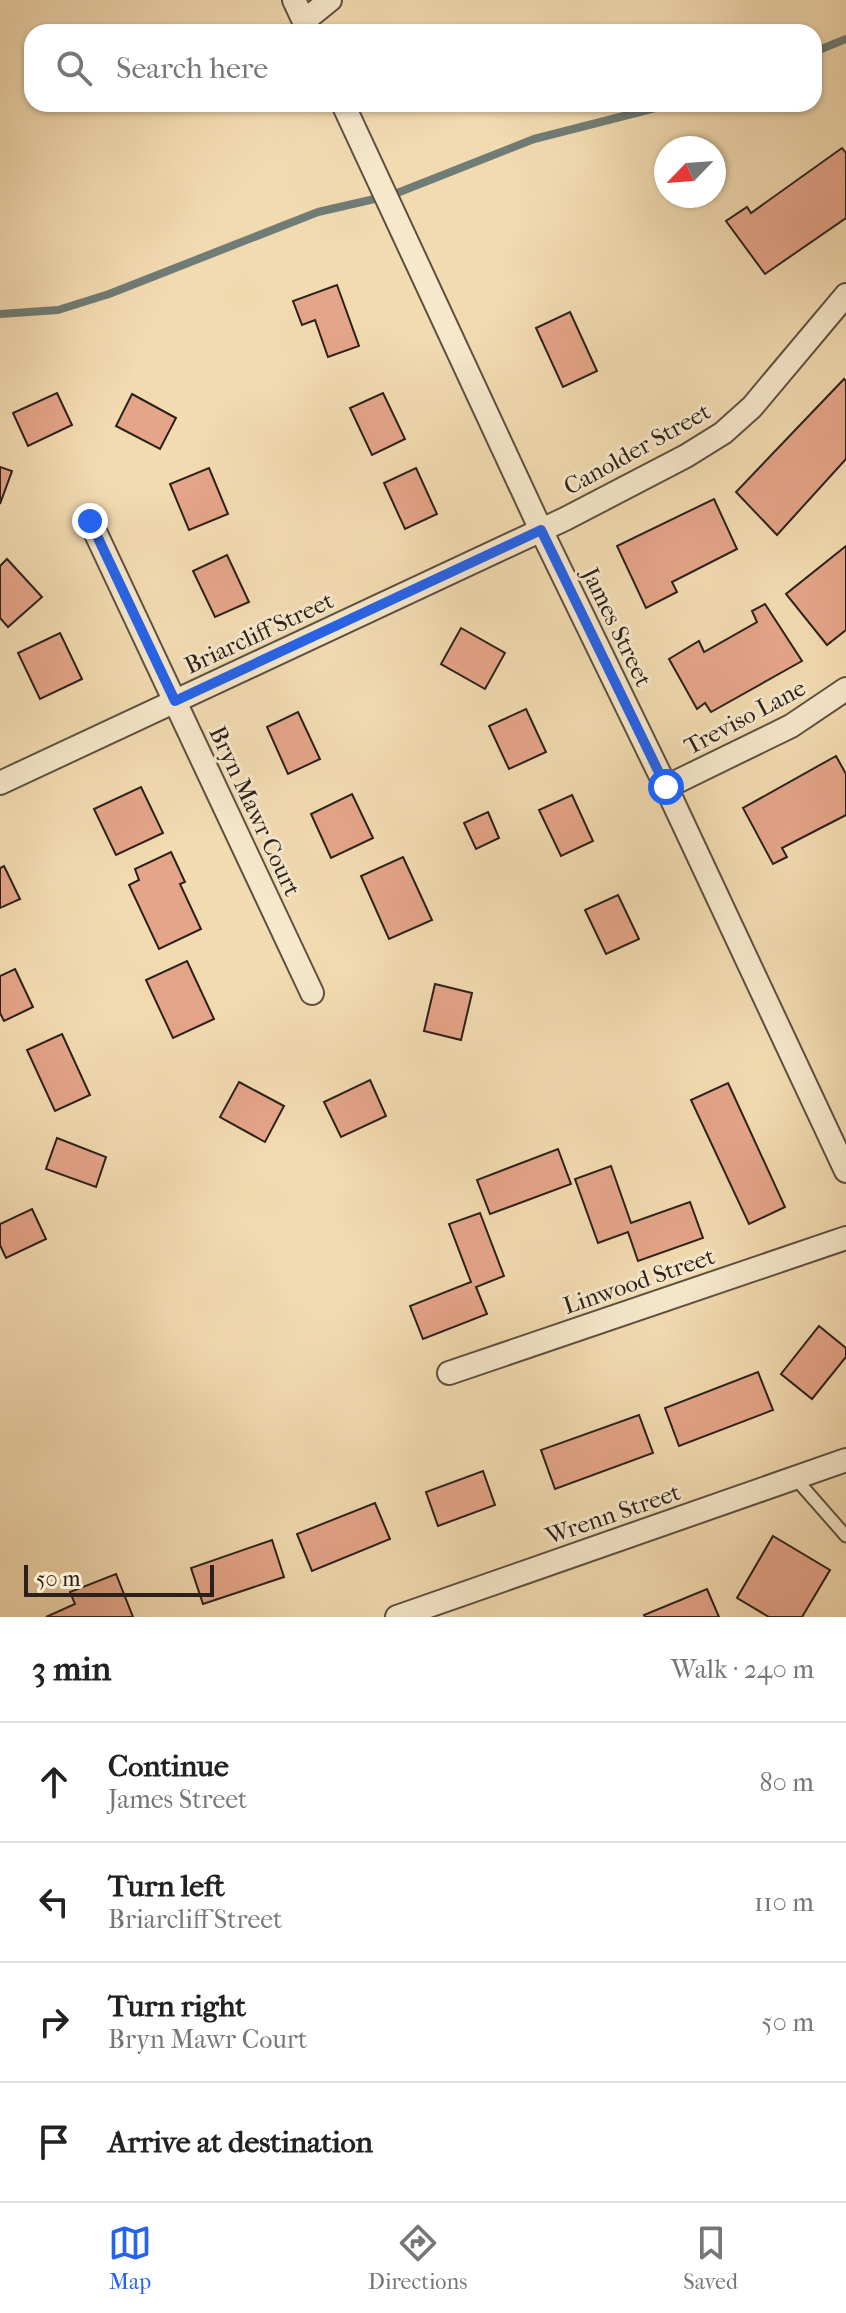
<!DOCTYPE html>
<html lang="en">
<head>
<meta charset="utf-8">
<style>
  body { margin:0; font-family:"IM FELL French Canon",serif; background:#f6f6f6; color:#222 }
  .compass { position:absolute; left:654px; top:136px; width:72px; height:72px; border-radius:50%; background:#fff; box-shadow:0 2px 6px #0004; rotate:245deg }
  .scale { position:absolute; left:24px; bottom:20px; width:190px; box-sizing:border-box; padding-left:8px; border:4px solid #2c211a; border-top:0; font-size:22px; line-height:28px; white-space:nowrap; color:#2c211a; -webkit-text-stroke:6px #f7e8cc; paint-order:stroke }
  .stop { position:absolute; width:24px; height:24px; margin:-18px; border:6px solid #2563eb; border-radius:50%; background:#fff }
  .stop.end { background:#2563eb; border-color:#fff; box-shadow:0 2px 8px #0008 }
  .list { margin:0; padding:0; list-style:none }
  h2 { display:flex; justify-content:space-between; align-items:center; height:104px; margin:0; padding:0 32px; font-size:34px }
  h2 small { font-size:26px; font-weight:400; color:#767676 }
  .list li { display:grid; grid-template-columns:52px 1fr auto; gap:24px; align-items:center; box-sizing:border-box; height:120px; padding:0 32px; border-top:2px solid #e0e0e0 }
  .list b { display:block; font-size:30px; white-space:nowrap }
  .list p { margin:0; font-size:26px; white-space:nowrap; color:#767676 }
  .list em { font-size:26px; font-style:normal; color:#767676 }
  .icon { flex:none; width:44px; height:44px; fill:none; stroke:currentColor; stroke-width:2; stroke-linecap:round; stroke-linejoin:round }
  .map { position:relative; flex:none; width:846px; height:1617px; overflow:hidden }
  .search { position:absolute; background:#fff; box-shadow:0 2px 6px #0004; left:24px; right:24px; top:24px; height:88px; display:flex; align-items:center; gap:20px; box-sizing:border-box; padding:0 28px; border-radius:24px; color:#767676; font-size:30px }
  .sheet { height:584px; background:#fff }
  nav { display:flex; justify-content:space-around; align-items:center; box-sizing:border-box; height:112px; border-top:2px solid #e0e0e0; background:#fff; font-size:22px; color:#767676 }
  nav a { display:grid; justify-items:center; gap:4px }
  nav .on { color:#2563eb }
  .map>svg:first-child { display:block }
  .lines { fill:none; stroke-linecap:round; stroke-linejoin:round }
  .stream { stroke:#707c76; stroke-width:8 }
  .building { fill:#e5a589; stroke:#2c211a; stroke-width:2 }
  .service-casing { stroke:#5e5040; stroke-width:15 }
  .minor-casing { stroke:#5e5040; stroke-width:26 }
  .service { stroke:#f7e8cc; stroke-width:11 }
  .minor { stroke:#f7e8cc; stroke-width:22 }
  .route { stroke:#2563eb; stroke-width:10 }
  .labels { text-anchor:middle; stroke-width:6; stroke-linejoin:round; paint-order:stroke }
  .street-label { font-size:24px; fill:#2c211a; stroke:#f7e8cc }
</style>
</head>
<body>
<div class="map">
<svg width="846" height="1617" viewBox="0 0 846 1617">
  <rect width="100%" height="100%" fill="#f3dbb1"/>
  <filter id="stains"><feTurbulence type="fractalNoise" baseFrequency=".0025" numOctaves="4"/><feColorMatrix values="0 0 0 0 .2 0 0 0 0 .09 0 0 0 0 .02 0 0 0 .5 -.17"/></filter>
  <radialGradient id="worn" r=".72"><stop offset=".6" stop-color="#630" stop-opacity="0"/><stop offset="1" stop-color="#630" stop-opacity=".3"/></radialGradient>
  <g class="lines">
    <!-- stream -->
    <g class="stream">
      <polyline points="814,52 846,39"/>
      <polyline points="0,314 58,310 109,294 318,212 392,195 534,139 671,104"/>
    </g>
  </g>
  <!-- building -->
  <g class="building">
    <polygon points="842,148 846,153 846,218 765,274 726,221 747,207 751,213"/>
    <polygon points="337,285 359,346 328,357 315,320 302,325 293,301"/>
    <polygon points="570,312 597,371 563,387 536,328"/>
    <polygon points="844,379 846,381 846,459 777,535 736,492"/>
    <polygon points="57,393 72,425 28,446 13,413"/>
    <polygon points="383,393 405,439 372,455 350,408"/>
    <polygon points="132,394 176,418 160,449 116,426"/>
    <polygon points="0,467 12,471 0,504"/>
    <polygon points="209,468 228,514 189,530 170,484"/>
    <polygon points="416,468 437,514 405,529 384,483"/>
    <polygon points="714,499 737,549 672,582 677,592 646,608 617,546"/>
    <polygon points="846,546 846,630 827,645 786,594"/>
    <polygon points="227,555 249,602 215,617 193,571"/>
    <polygon points="7,559 42,597 8,627 0,618 0,566"/>
    <polygon points="765,604 802,661 711,712 705,703 697,709 669,659 699,641 704,652 757,622 752,611"/>
    <polygon points="461,628 505,653 485,689 441,664"/>
    <polygon points="60,633 82,679 40,699 18,653"/>
    <polygon points="526,709 546,752 509,769 489,726"/>
    <polygon points="298,712 320,759 288,774 267,727"/>
    <polygon points="836,756 846,774 846,815 782,848 787,857 773,864 743,808"/>
    <polygon points="141,787 163,833 116,855 94,809"/>
    <polygon points="352,794 373,838 331,858 311,814"/>
    <polygon points="572,795 593,841 561,856 539,810"/>
    <polygon points="488,812 499,838 476,849 464,823"/>
    <polygon points="171,852 185,882 180,884 201,929 159,949 129,885 139,880 135,869"/>
    <polygon points="403,857 432,920 389,939 361,876"/>
    <polygon points="4,866 20,899 0,908 0,868"/>
    <polygon points="618,895 639,939 606,954 585,910"/>
    <polygon points="187,961 214,1019 173,1038 146,980"/>
    <polygon points="15,969 33,1007 4,1021 0,1013 0,976"/>
    <polygon points="435,984 472,993 461,1040 424,1031"/>
    <polygon points="62,1034 90,1095 55,1111 27,1050"/>
    <polygon points="370,1080 386,1116 341,1137 324,1102"/>
    <polygon points="239,1082 284,1106 265,1142 220,1117"/>
    <polygon points="728,1083 785,1207 749,1224 691,1100"/>
    <polygon points="57,1138 106,1157 96,1187 46,1169"/>
    <polygon points="558,1149 571,1184 490,1214 477,1180"/>
    <polygon points="611,1166 631,1223 690,1202 703,1238 638,1261 628,1232 598,1243 575,1179"/>
    <polygon points="32,1209 46,1239 6,1258 0,1245 0,1224"/>
    <polygon points="480,1213 504,1276 476,1287 487,1314 423,1339 410,1306 471,1282 449,1224"/>
    <polygon points="819,1326 846,1348 846,1357 812,1399 781,1374"/>
    <polygon points="758,1372 773,1410 679,1446 665,1408"/>
    <polygon points="639,1415 653,1453 555,1489 541,1450"/>
    <polygon points="483,1471 495,1505 438,1526 426,1492"/>
    <polygon points="375,1503 390,1539 312,1571 297,1534"/>
    <polygon points="773,1536 830,1570 802,1617 769,1617 737,1598"/>
    <polygon points="272,1540 284,1577 203,1604 191,1568"/>
    <polygon points="116,1574 133,1617 46,1617 75,1604 70,1592"/>
    <polygon points="707,1589 719,1617 645,1617 644,1615"/>
  </g>
  <g class="lines">
    <!-- service casing -->
    <g class="service-casing">
      <polyline id="service" points="795,1478 846,1536"/>
    </g>
    <!-- minor casing -->
    <g class="minor-casing">
      <g id="minor">
        <polyline points="294,0 309,32"/>
        <polyline points="304,21 330,0"/>
        <polyline points="343,104 541,530 666,787 846,1171"/>
        <polyline points="90,521 312,993"/>
        <polyline points="0,783 565,519 686,456 723,433 752,407 846,295"/>
        <polyline points="666,787 791,726 846,689"/>
        <polyline points="449,1373 846,1238"/>
        <polyline points="397,1617 846,1460"/>
      </g>
    </g>
    <!-- service -->
    <use href="#service" class="service"/>
    <!-- minor -->
    <use href="#minor" class="minor"/>
  </g>
  <g class="lines">
    <!-- route -->
    <polyline class="route" points="90,521 175,701 541,530 666,787"/>
  </g>
  <g class="labels">
    <!-- street labels -->
    <g class="street-label">
      <text transform="translate(637 449) rotate(-29)" y="8">Canolder Street</text>
      <text transform="translate(617 627) rotate(64)" y="8">James Street</text>
      <text transform="translate(259 633) rotate(-25)" y="8">Briarcliff Street</text>
      <text transform="translate(745 717) rotate(-28)" y="8">Treviso Lane</text>
      <text transform="translate(255 811) rotate(65)" y="8">Bryn Mawr Court</text>
      <text transform="translate(639 1281) rotate(-19)" y="8">Linwood Street</text>
      <text transform="translate(613 1514) rotate(-19)" y="8">Wrenn Street</text>
    </g>
  </g>
  <rect width="100%" height="100%" filter="url(#stains)"/>
  <rect width="100%" height="100%" fill="url(#worn)"/>
</svg>
<svg class="compass" viewBox="-18 -18 36 36"><path d="M0-13l5 13h-10z" fill="#e53935"/><path d="M0 13l5-13h-10z" fill="#767676"/></svg>
<div class="scale">50 m</div>
<div class="stop" style="left:666px;top:787px"></div>
<div class="stop end" style="left:90px;top:521px"></div>
<div class="search"><svg class="icon" aria-label="search" viewBox="0 0 24 24"><circle cx="10" cy="10" r="6"/><path d="M15 15l6 6"/></svg>Search here</div>
</div>
<section class="sheet">
<h2>3 min<small>Walk · 240 m</small></h2>
<ul class="list">
<li><svg class="icon" aria-label="ahead" viewBox="0 0 24 24"><path d="M12 20V5M6 11l6-6 6 6"/></svg><div><b>Continue</b><p>James Street</p></div><em>80 m</em></li>
<li><svg class="icon" aria-label="left" viewBox="0 0 24 24"><path d="M17 20v-9H6M10 6l-5 5 5 5"/></svg><div><b>Turn left</b><p>Briarcliff Street</p></div><em>110 m</em></li>
<li><svg class="icon" aria-label="right" viewBox="0 0 24 24"><path d="M7 20v-9h11M14 6l5 5-5 5"/></svg><div><b>Turn right</b><p>Bryn Mawr Court</p></div><em>50 m</em></li>
<li><svg class="icon" aria-label="arrive" viewBox="0 0 24 24"><path d="M6 21V4h12l-3 4 3 4H6"/></svg><div><b>Arrive at destination</b></div></li>
</ul>
</section>
<nav>
<a class="on"><svg class="icon" aria-label="map" viewBox="0 0 24 24"><path d="M3 6l6-2 6 2 6-2v14l-6 2-6-2-6 2zM9 4v14M15 6v14"/></svg>Map</a>
<a><svg class="icon" aria-label="directions" viewBox="0 0 24 24"><path d="M12 3l9 9-9 9-9-9zM9 14v-3h6M13 9l2 2-2 2"/></svg>Directions</a>
<a><svg class="icon" aria-label="saved" viewBox="0 0 24 24"><path d="M7 4h10v16l-5-4-5 4z"/></svg>Saved</a>
</nav>
</body>
</html>
